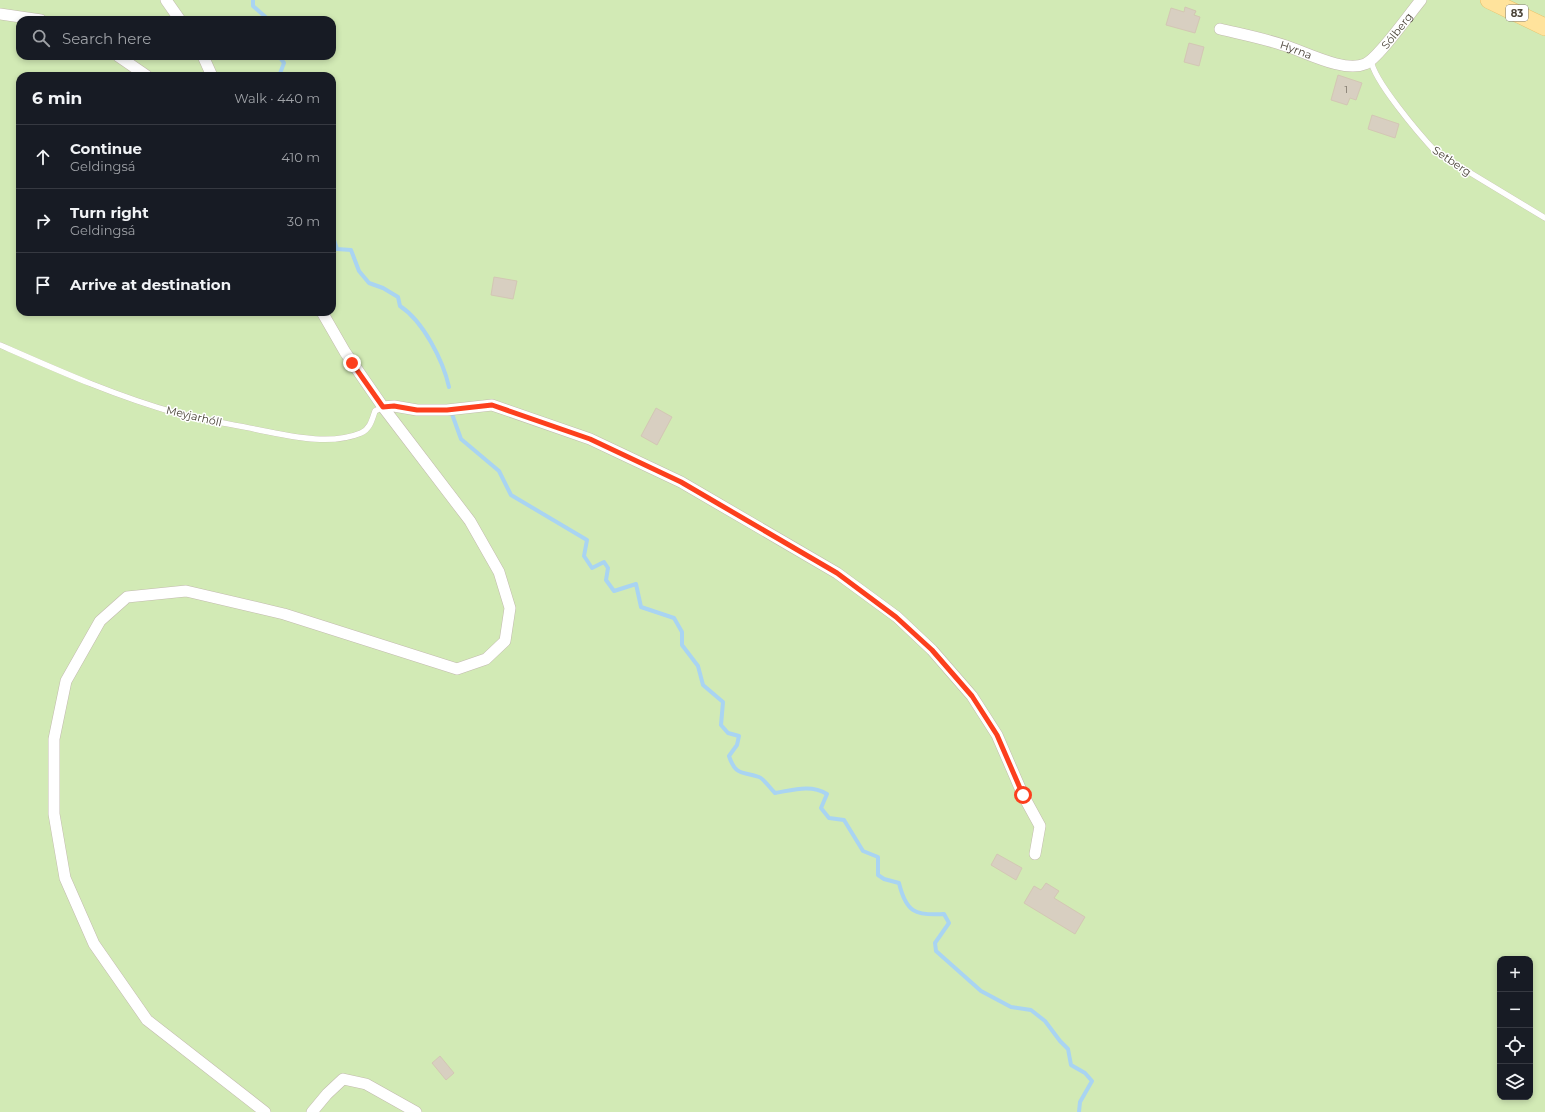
<!DOCTYPE html>
<html lang="en">
<head>
<meta charset="utf-8">
<style>
  body { margin:0; font-family:Montserrat,sans-serif; background:#20242c; color:#f1f3f6 }
  .controls { position:absolute; right:12px; bottom:12px; display:grid; overflow:hidden; border-radius:8px; box-shadow:0 2px 6px #0003 }
  .controls button { width:36px; height:36px; display:grid; place-items:center; padding:0; border:0; border-bottom:1px solid #363941; background:#171b24; color:#f1f3f6; font:20px sans-serif }
  .stop { position:absolute; width:12px; height:12px; margin:-9px; border:3px solid #fc3f1d; border-radius:50%; background:#fff }
  .stop.end { background:#fc3f1d; border-color:#fff; box-shadow:0 1px 4px #0008 }
  .list { margin:0; padding:0; list-style:none }
  h2 { display:flex; justify-content:space-between; align-items:center; height:52px; margin:0; padding:0 16px; font-size:17px }
  h2 small { font-size:13px; font-weight:400; color:#9ea1a6 }
  .list li { display:grid; grid-template-columns:26px 1fr auto; gap:12px; align-items:center; box-sizing:border-box; height:64px; padding:0 16px; border-top:1px solid #363941 }
  .list b { display:block; font-size:15px; white-space:nowrap }
  .list p { margin:0; font-size:13px; white-space:nowrap; color:#9ea1a6 }
  .list em { font-size:13px; font-style:normal; color:#9ea1a6 }
  .icon { flex:none; width:22px; height:22px; fill:none; stroke:currentColor; stroke-width:2; stroke-linecap:round; stroke-linejoin:round }
  .map { position:relative; flex:none; width:1545px; height:1112px; overflow:hidden }
  .search { position:absolute; background:#171b24; box-shadow:0 2px 6px #0003; left:16px; top:16px; width:320px; height:44px; display:flex; align-items:center; gap:10px; box-sizing:border-box; padding:0 14px; border-radius:12px; color:#9ea1a6; font-size:15px }
  .panel { position:absolute; background:#171b24; box-shadow:0 2px 6px #0003; left:16px; top:72px; width:320px; height:244px; border-radius:12px }
  .map>svg:first-child { display:block }
  .green { fill:#d2eab5; fill-rule:evenodd }
  .lines { fill:none; stroke-linecap:round; stroke-linejoin:round }
  .stream { stroke:#a9d4f2; stroke-width:4 }
  .building { fill:#d8cfc1; stroke:#d3c7b4 }
  .lane-casing { stroke:#c2bbae; stroke-width:6 }
  .street-casing { stroke:#c2bbae; stroke-width:12 }
  .primary-casing { stroke:#e6c16a; stroke-width:18 }
  .lane { stroke:#fff; stroke-width:5.5 }
  .street { stroke:#fff; stroke-width:11 }
  .primary { stroke:#ffe39c; stroke-width:17 }
  .route { stroke:#fc3f1d; stroke-width:5 }
  .labels { text-anchor:middle; stroke-width:3; stroke-linejoin:round; paint-order:stroke }
  .number-label { font-size:9px; fill:#6e675b }
  .shield { fill:#fff; stroke:#817c74; stroke-width:1 }
  .shield-label { font-size:10px; font-weight:bold; fill:#4b4439 }
  .street-label { font-size:11px; fill:#4b4439; stroke:#fff }
</style>
</head>
<body>
<div class="map">
<svg width="1545" height="1112" viewBox="0 0 1545 1112">
  <rect width="100%" height="100%" fill="#f6f3ec"/>
  <!-- green -->
  <path class="green" d="M0,0H1545V1112H0ZM20,20H332V56H20ZM20,76H332V312H20ZM1500,959H1530V1097H1500Z"/>
  <g class="lines">
    <!-- stream -->
    <g class="stream">
      <polyline points="253,0 253,6 269,20"/>
      <polyline points="279,56 284,63 279,76"/>
      <path d="M332,234L337,249L351,250L359,271L369,283L383,288L398,297L400,306C423,321 443,360 449,387"/>
      <path d="M452,414L461,439L499,471L511,495L587,540L584,556L592,568L604,562L608,568L606,580L614,591L636,584L641,607L674,618L682,632V645L698,666L703,685L723,702L721,725L728,733L739,736L737,745L729,756C736,777 743,771 759,777C764,779 770,788 775,793C793,790 811,784 827,794L821,808L829,818L844,820L863,851L878,857V875L884,879L899,883C906,912 915,916 944,914L949,923L935,943L936,951L981,991L1011,1007L1031,1010L1045,1021L1060,1041L1068,1049L1071,1065L1085,1073L1092,1081L1080,1102L1079,1112"/>
    </g>
  </g>
  <!-- building -->
  <g class="building">
    <polygon points="1185,7 1196,11 1194,15 1200,17 1195,33 1166,25 1171,8 1184,12"/>
    <polygon points="1189,43 1204,47 1199,66 1184,62"/>
    <polygon points="1338,75 1362,83 1356,100 1350,98 1347,105 1331,100"/>
    <polygon points="1372,115 1399,124 1395,138 1368,129"/>
    <polygon points="494,277 517,281 513,299 491,295"/>
    <polygon points="656,408 672,417 657,445 641,436"/>
    <polygon points="997,854 1022,868 1016,880 991,865"/>
    <polygon points="1046,883 1059,891 1054,898 1085,917 1075,934 1024,903 1034,886 1041,890"/>
    <polygon points="440,1056 454,1073 446,1080 432,1063"/>
  </g>
  <g class="lines">
    <!-- lane casing -->
    <g class="lane-casing">
      <g id="lane">
        <path d="M1371,60C1373,80 1420,135 1436,152L1545,218"/>
        <path d="M0,345C57,370 115,396 176,413C203,420 231,424 259,430C290,436 330,446 361,433C370,429 372,420 375,411L383,407"/>
      </g>
    </g>
    <!-- street casing -->
    <g class="street-casing">
      <g id="street">
        <polyline points="166,0 180,20"/>
        <polyline points="0,14 41,20"/>
        <path id="s1" d="M1220,29C1241,34 1262,38 1283,45C1304,51 1343,73 1365,64C1378,59 1410,13 1421,0"/>
        <polyline points="118,56 147,76"/>
        <polyline points="203,56 212,76"/>
        <polyline points="322,312 345,352 383,407 394,406 417,410 447,410 492,405 590,439 681,482 837,573 897,617 932,650 972,696 997,735 1023,795 1040,826 1035,854"/>
        <polyline points="265,1112 147,1020 94,944 65,878 54,814 54,739 66,681 100,621 127,597 186,591 284,614 457,669 486,659 505,641 510,608 499,572 470,521 383,407"/>
        <polyline points="312,1112 327,1094 343,1079 366,1084 416,1112"/>
      </g>
    </g>
    <!-- primary casing -->
    <g class="primary-casing">
      <polyline id="primary" points="1489,0 1545,27"/>
    </g>
    <!-- lane -->
    <use href="#lane" class="lane"/>
    <!-- street -->
    <use href="#street" class="street"/>
    <!-- primary -->
    <use href="#primary" class="primary"/>
  </g>
  <g class="lines">
    <!-- route -->
    <polyline class="route" points="352,363 383,407 394,406 417,410 447,410 492,405 590,439 681,482 837,573 896,617 932,650 972,696 997,735 1023,795"/>
  </g>
  <g class="labels">
    <!-- number labels -->
    <g class="number-label">
      <text x="1346" y="93">1</text>
    </g>
    <!-- shield labels -->
    <rect class="shield" x="1506" y="5" width="22" height="16" rx="3"/>
    <g class="shield-label">
      <text x="1517" y="17">83</text>
    </g>
    <!-- street labels -->
    <g class="street-label">
      <text dy="4" stroke="none"><textPath href="#s1" startOffset="197">Sólberg</textPath></text>
      <text dy="4" stroke="none"><textPath href="#s1" startOffset="79">Hyrna</textPath></text>
      <text transform="translate(1452 161) rotate(34)" y="4">Setberg</text>
      <text transform="translate(194 416) rotate(13)" y="4">Meyjarhóll</text>
    </g>
  </g>
</svg>
<div class="controls">
<button>+</button>
<button>−</button>
<button><svg class="icon" aria-label="locate" viewBox="0 0 24 24"><circle cx="12" cy="12" r="6"/><path d="M12 2v4M12 18v4M2 12h4M18 12h4"/></svg></button>
<button><svg class="icon" aria-label="layers" viewBox="0 0 24 24"><path d="M12 4l9 5-9 5-9-5zM3 14l9 5 9-5"/></svg></button>
</div>
<div class="stop" style="left:1023px;top:795px"></div>
<div class="stop end" style="left:352px;top:363px"></div>
<div class="search"><svg class="icon" aria-label="search" viewBox="0 0 24 24"><circle cx="10" cy="10" r="6"/><path d="M15 15l6 6"/></svg>Search here</div>
<section class="panel">
<h2>6 min<small>Walk · 440 m</small></h2>
<ul class="list">
<li><svg class="icon" aria-label="ahead" viewBox="0 0 24 24"><path d="M12 20V5M6 11l6-6 6 6"/></svg><div><b>Continue</b><p>Geldingsá</p></div><em>410 m</em></li>
<li><svg class="icon" aria-label="right" viewBox="0 0 24 24"><path d="M7 20v-9h11M14 6l5 5-5 5"/></svg><div><b>Turn right</b><p>Geldingsá</p></div><em>30 m</em></li>
<li><svg class="icon" aria-label="arrive" viewBox="0 0 24 24"><path d="M6 21V4h12l-3 4 3 4H6"/></svg><div><b>Arrive at destination</b></div></li>
</ul>
</section>
</div>
</body>
</html>
